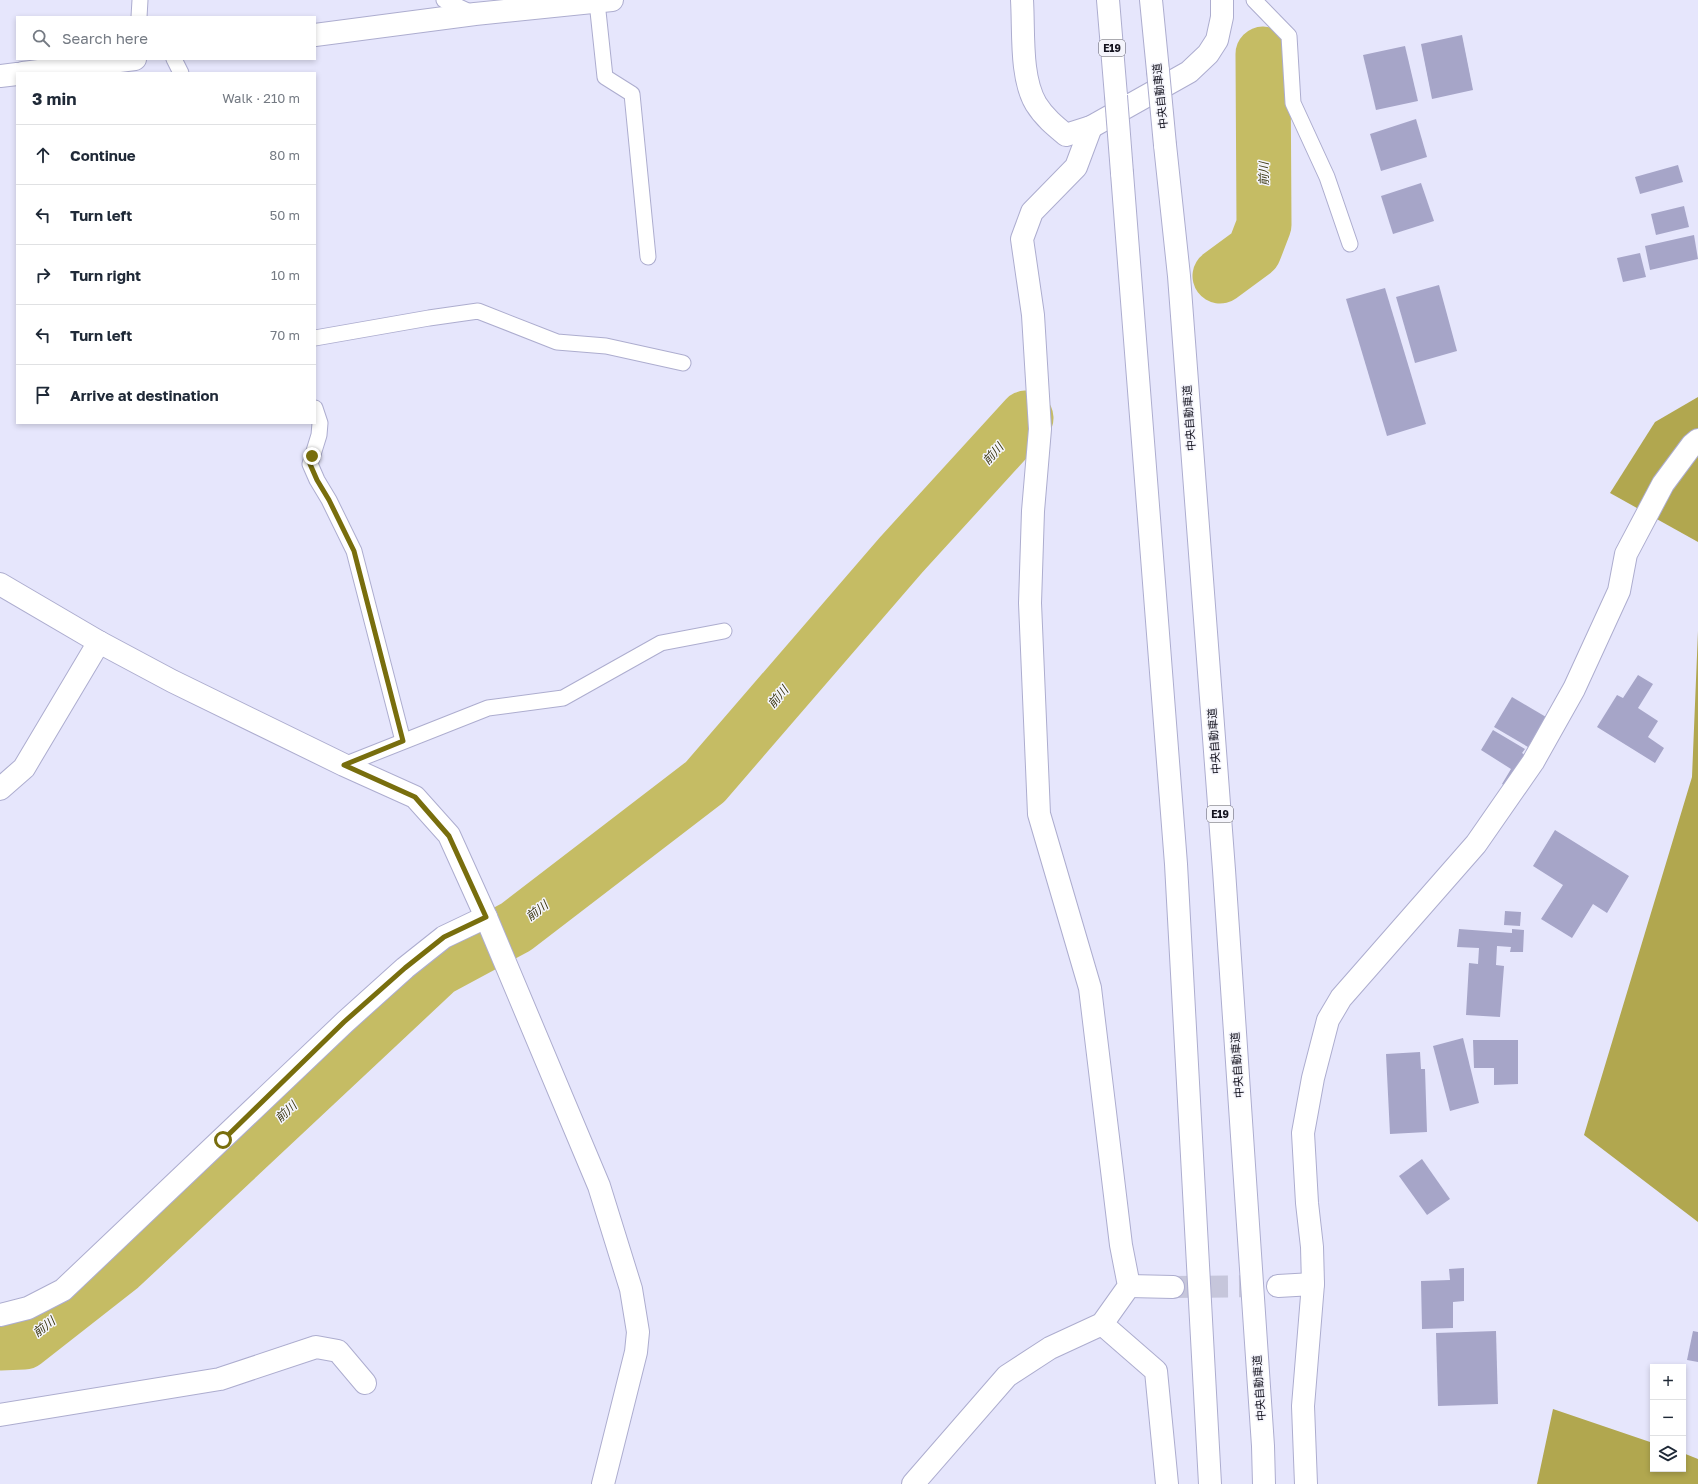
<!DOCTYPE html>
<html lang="en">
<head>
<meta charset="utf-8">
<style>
  body { margin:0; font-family:"Golos Text","Noto Sans JP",sans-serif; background:#f2f2f3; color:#1f2937 }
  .controls { position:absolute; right:12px; bottom:12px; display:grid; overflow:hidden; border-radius:0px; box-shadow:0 2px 6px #0003 }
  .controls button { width:36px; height:36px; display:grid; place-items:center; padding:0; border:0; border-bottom:1px solid #e0e1e3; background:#fff; color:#1f2937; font:20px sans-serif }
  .stop { position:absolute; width:12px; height:12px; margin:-9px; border:3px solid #786e0d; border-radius:50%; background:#fff }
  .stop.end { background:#786e0d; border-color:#fff; box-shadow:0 1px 4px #0008 }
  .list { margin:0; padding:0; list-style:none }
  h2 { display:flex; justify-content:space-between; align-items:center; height:52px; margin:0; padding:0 16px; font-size:17px }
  h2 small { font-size:13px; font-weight:400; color:#747a83 }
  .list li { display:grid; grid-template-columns:26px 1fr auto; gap:12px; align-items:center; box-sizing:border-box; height:60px; padding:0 16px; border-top:1px solid #e0e1e3 }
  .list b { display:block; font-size:15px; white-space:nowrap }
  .list em { font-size:13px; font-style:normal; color:#747a83 }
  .icon { flex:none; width:22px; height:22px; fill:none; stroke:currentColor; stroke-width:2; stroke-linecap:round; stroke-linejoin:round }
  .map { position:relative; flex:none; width:1698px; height:1484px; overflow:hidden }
  .search { position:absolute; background:#fff; box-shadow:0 2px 6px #0003; left:16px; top:16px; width:300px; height:44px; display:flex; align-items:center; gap:10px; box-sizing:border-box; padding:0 14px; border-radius:0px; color:#747a83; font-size:15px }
  .panel { position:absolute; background:#fff; box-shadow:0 2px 6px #0003; left:16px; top:72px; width:300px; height:352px; border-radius:0px }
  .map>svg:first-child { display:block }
  .forest { fill:#b1a74f }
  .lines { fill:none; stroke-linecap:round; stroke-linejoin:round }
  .river { stroke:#c5bc64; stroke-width:55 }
  .building { fill:#a6a5c8 }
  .minor-tunnel { stroke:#c6c6db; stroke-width:22; stroke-dasharray:22 11; stroke-linecap:butt }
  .service-casing { stroke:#adadcf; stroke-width:17 }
  .minor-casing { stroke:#adadcf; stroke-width:24 }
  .motorway-casing { stroke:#adadcf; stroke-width:24 }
  .service { stroke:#fff; stroke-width:15 }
  .minor { stroke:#fff; stroke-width:22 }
  .motorway { stroke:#fff; stroke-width:22 }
  .motorway-bridge-casing { stroke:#adadcf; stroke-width:24; stroke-linecap:butt }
  .motorway-bridge { stroke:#fff; stroke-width:22 }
  .route { stroke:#786e0d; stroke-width:5 }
  .labels { text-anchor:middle; stroke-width:3; stroke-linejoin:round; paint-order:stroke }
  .shield { fill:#f5f5fc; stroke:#575661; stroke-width:1 }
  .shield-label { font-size:10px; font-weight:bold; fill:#13121e }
  .street-label { font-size:11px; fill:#13121e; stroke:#f5f5fc }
  .water-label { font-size:12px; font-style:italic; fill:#3c3812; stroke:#f5f5fc }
</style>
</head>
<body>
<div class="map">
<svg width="1698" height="1484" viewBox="0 0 1698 1484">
  <rect width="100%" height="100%" fill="#e6e6fc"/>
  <!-- forest -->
  <g class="forest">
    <polygon points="1698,397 1698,542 1610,493 1655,422"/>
    <polygon points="1698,631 1698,1222 1584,1135 1692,777"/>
    <polygon points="1553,1409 1653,1443 1653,1469 1683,1469 1683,1453 1698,1459 1698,1484 1537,1484"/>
  </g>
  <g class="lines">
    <!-- river -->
    <g class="river">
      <polyline points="1220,276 1254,251 1264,225 1263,54"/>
      <polyline points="0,1343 24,1342 121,1266 438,969 516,927 705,782 901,555 1026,418"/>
    </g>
  </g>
  <!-- building -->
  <g class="building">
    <polygon points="1462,35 1473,90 1432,99 1421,44"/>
    <polygon points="1405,46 1418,101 1376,110 1363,55"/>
    <polygon points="1416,119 1427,157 1381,171 1370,134"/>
    <polygon points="1678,165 1683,182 1640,194 1635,177"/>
    <polygon points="1421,183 1434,221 1393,234 1381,196"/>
    <polygon points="1684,206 1689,227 1656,235 1651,214"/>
    <polygon points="1694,235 1698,259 1650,270 1645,246"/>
    <polygon points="1640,253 1646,277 1623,282 1617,258"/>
    <polygon points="1439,285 1457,351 1415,363 1396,297"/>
    <polygon points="1385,288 1426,424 1387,436 1346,299"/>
    <polygon points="1638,675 1653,684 1638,708 1658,721 1648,737 1664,748 1655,763 1597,727 1617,695 1623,698"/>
    <polygon points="1512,697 1546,717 1528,747 1494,727"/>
    <polygon points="1493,730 1525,749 1522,753 1529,758 1510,789 1502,784 1511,769 1481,750"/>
    <polygon points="1555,830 1629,876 1607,913 1593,904 1572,938 1541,919 1563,885 1533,866"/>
    <polygon points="1505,911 1521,912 1520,926 1504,925"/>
    <polygon points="1459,929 1512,933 1512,929 1524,930 1523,952 1510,952 1511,947 1497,946 1496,965 1504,966 1500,1017 1466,1015 1469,963 1478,964 1479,948 1457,947"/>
    <polygon points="1463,1038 1479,1103 1450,1111 1433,1046"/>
    <polygon points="1473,1040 1518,1040 1518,1084 1494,1085 1494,1068 1474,1068"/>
    <polygon points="1420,1052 1421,1069 1425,1069 1427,1132 1390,1134 1386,1054"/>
    <polygon points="1422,1159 1450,1199 1427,1215 1399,1176"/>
    <polygon points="1464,1268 1464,1301 1453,1302 1453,1328 1422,1329 1421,1281 1450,1280 1449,1269"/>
    <polygon points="1496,1331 1498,1404 1438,1406 1436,1333"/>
    <polygon points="1693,1331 1698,1332 1698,1362 1687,1360"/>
  </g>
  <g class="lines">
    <!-- minor-tunnel -->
    <polyline class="minor-tunnel" points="1173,1287 1278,1286"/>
    <!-- service casing -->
    <g class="service-casing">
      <g id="service">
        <polyline points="444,0 474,14"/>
        <polyline points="1254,0 1289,36 1293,103 1327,177 1350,244"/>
        <polyline points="597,2 605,77 632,94 648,257"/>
        <polyline points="139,17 140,0"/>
        <polyline points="174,59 181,73"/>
        <polyline points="315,338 429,318 478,311 557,342 606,346 683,363"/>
        <polyline points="315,408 320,423 319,435 310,464 317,480 329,500 354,551 403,741"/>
        <polyline points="344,765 488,708 563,698 661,643 724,631"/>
      </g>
    </g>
    <!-- minor casing -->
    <g class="minor-casing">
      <g id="minor">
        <path d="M1022,0C1024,31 1020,77 1036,104C1044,117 1055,126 1066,135L1091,127L1189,72L1208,54L1217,40L1222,17V0"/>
        <polyline points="315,35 475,14 612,0"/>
        <polyline points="23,73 135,59"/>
        <polyline points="0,76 17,74"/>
        <polyline points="0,584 99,642 172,681 344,765 415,797 449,835 486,917 599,1186 631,1289 638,1332 636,1352 603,1484"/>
        <polyline points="0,789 24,768 99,642"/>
        <polyline points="1129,1286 1173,1287"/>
        <polyline points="1278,1286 1313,1284"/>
        <polyline points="0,1315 28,1308 63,1290 345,1022 405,968 444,937 486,917"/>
        <polyline points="1102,1324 1156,1371 1167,1484"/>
        <polyline points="0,1415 220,1379 316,1347 338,1351 365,1383"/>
        <polyline points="913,1484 1007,1376 1050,1348 1102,1324 1129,1286 1121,1245 1090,988 1039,814 1030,603 1033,511 1040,429 1033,315 1022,239 1032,212 1076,167 1091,127"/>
        <polyline points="1306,1484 1303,1406 1313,1284 1312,1247 1307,1203 1303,1133 1313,1078 1328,1020 1341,998 1476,844 1533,762 1574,689 1619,591 1626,554 1663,484 1692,445 1698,440"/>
      </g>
    </g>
    <!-- motorway casing -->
    <g class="motorway-casing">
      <g id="motorway">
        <polyline points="1108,0 1116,96"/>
        <polyline points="1151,0 1158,71"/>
        <polyline points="1165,145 1179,276 1224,870 1263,1446 1264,1484"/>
        <polyline points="1122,173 1176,864 1210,1484"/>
      </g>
    </g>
    <!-- service -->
    <use href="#service" class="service"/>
    <!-- minor -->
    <use href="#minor" class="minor"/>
    <!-- motorway -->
    <use href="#motorway" class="motorway"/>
    <!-- motorway-bridge casing -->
    <g class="motorway-bridge-casing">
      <g id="motorway-bridge">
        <polyline points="1158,71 1165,145"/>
        <polyline points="1116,96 1122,173"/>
      </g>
    </g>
    <!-- motorway-bridge -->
    <use href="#motorway-bridge" class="motorway-bridge"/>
  </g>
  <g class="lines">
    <!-- route -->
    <polyline class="route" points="223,1140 344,1022 405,968 444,937 486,917 449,836 415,797 344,765 403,741 354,551 329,500 317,480 310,464 312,456"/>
  </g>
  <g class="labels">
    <!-- shield labels -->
    <g class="shield">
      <rect x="1099" y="40" width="26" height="16" rx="3"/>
      <rect x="1207" y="806" width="26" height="16" rx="3"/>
    </g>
    <g class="shield-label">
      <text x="1112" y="52">E19</text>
      <text x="1220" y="818">E19</text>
    </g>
    <!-- street labels -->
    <g class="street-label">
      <text transform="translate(1160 96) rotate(-96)" y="4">中央自動車道</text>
      <text transform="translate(1189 418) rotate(-94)" y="4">中央自動車道</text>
      <text transform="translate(1214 741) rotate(-94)" y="4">中央自動車道</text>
      <text transform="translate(1237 1065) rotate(-94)" y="4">中央自動車道</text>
      <text transform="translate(1259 1388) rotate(-94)" y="4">中央自動車道</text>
    </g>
    <!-- water labels -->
    <g class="water-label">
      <text transform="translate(1264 174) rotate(-90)" y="4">前川</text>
      <text transform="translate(993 454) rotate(-48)" y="4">前川</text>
      <text transform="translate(778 697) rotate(-49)" y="4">前川</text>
      <text transform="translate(537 911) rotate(-38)" y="4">前川</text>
      <text transform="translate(286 1112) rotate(-43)" y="4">前川</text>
      <text transform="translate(44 1327) rotate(-38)" y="4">前川</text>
    </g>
  </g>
</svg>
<div class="controls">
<button>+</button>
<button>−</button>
<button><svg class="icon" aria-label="layers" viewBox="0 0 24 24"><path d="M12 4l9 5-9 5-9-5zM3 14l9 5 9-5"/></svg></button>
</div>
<div class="stop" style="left:223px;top:1140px"></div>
<div class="stop end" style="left:312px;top:456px"></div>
<div class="search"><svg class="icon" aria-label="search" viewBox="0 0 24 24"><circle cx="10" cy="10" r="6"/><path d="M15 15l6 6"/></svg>Search here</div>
<section class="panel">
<h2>3 min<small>Walk · 210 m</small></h2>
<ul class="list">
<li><svg class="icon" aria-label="ahead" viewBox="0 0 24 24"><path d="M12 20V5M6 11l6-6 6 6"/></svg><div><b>Continue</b></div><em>80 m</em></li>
<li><svg class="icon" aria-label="left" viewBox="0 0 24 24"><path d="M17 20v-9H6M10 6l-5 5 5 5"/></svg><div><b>Turn left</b></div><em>50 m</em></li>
<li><svg class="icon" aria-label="right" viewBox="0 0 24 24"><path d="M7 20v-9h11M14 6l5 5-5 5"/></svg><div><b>Turn right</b></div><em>10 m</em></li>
<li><svg class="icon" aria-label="left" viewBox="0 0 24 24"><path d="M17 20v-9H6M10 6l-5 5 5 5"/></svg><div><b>Turn left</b></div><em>70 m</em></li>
<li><svg class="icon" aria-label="arrive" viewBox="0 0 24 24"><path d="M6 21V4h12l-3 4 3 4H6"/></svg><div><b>Arrive at destination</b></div></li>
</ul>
</section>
</div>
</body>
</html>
